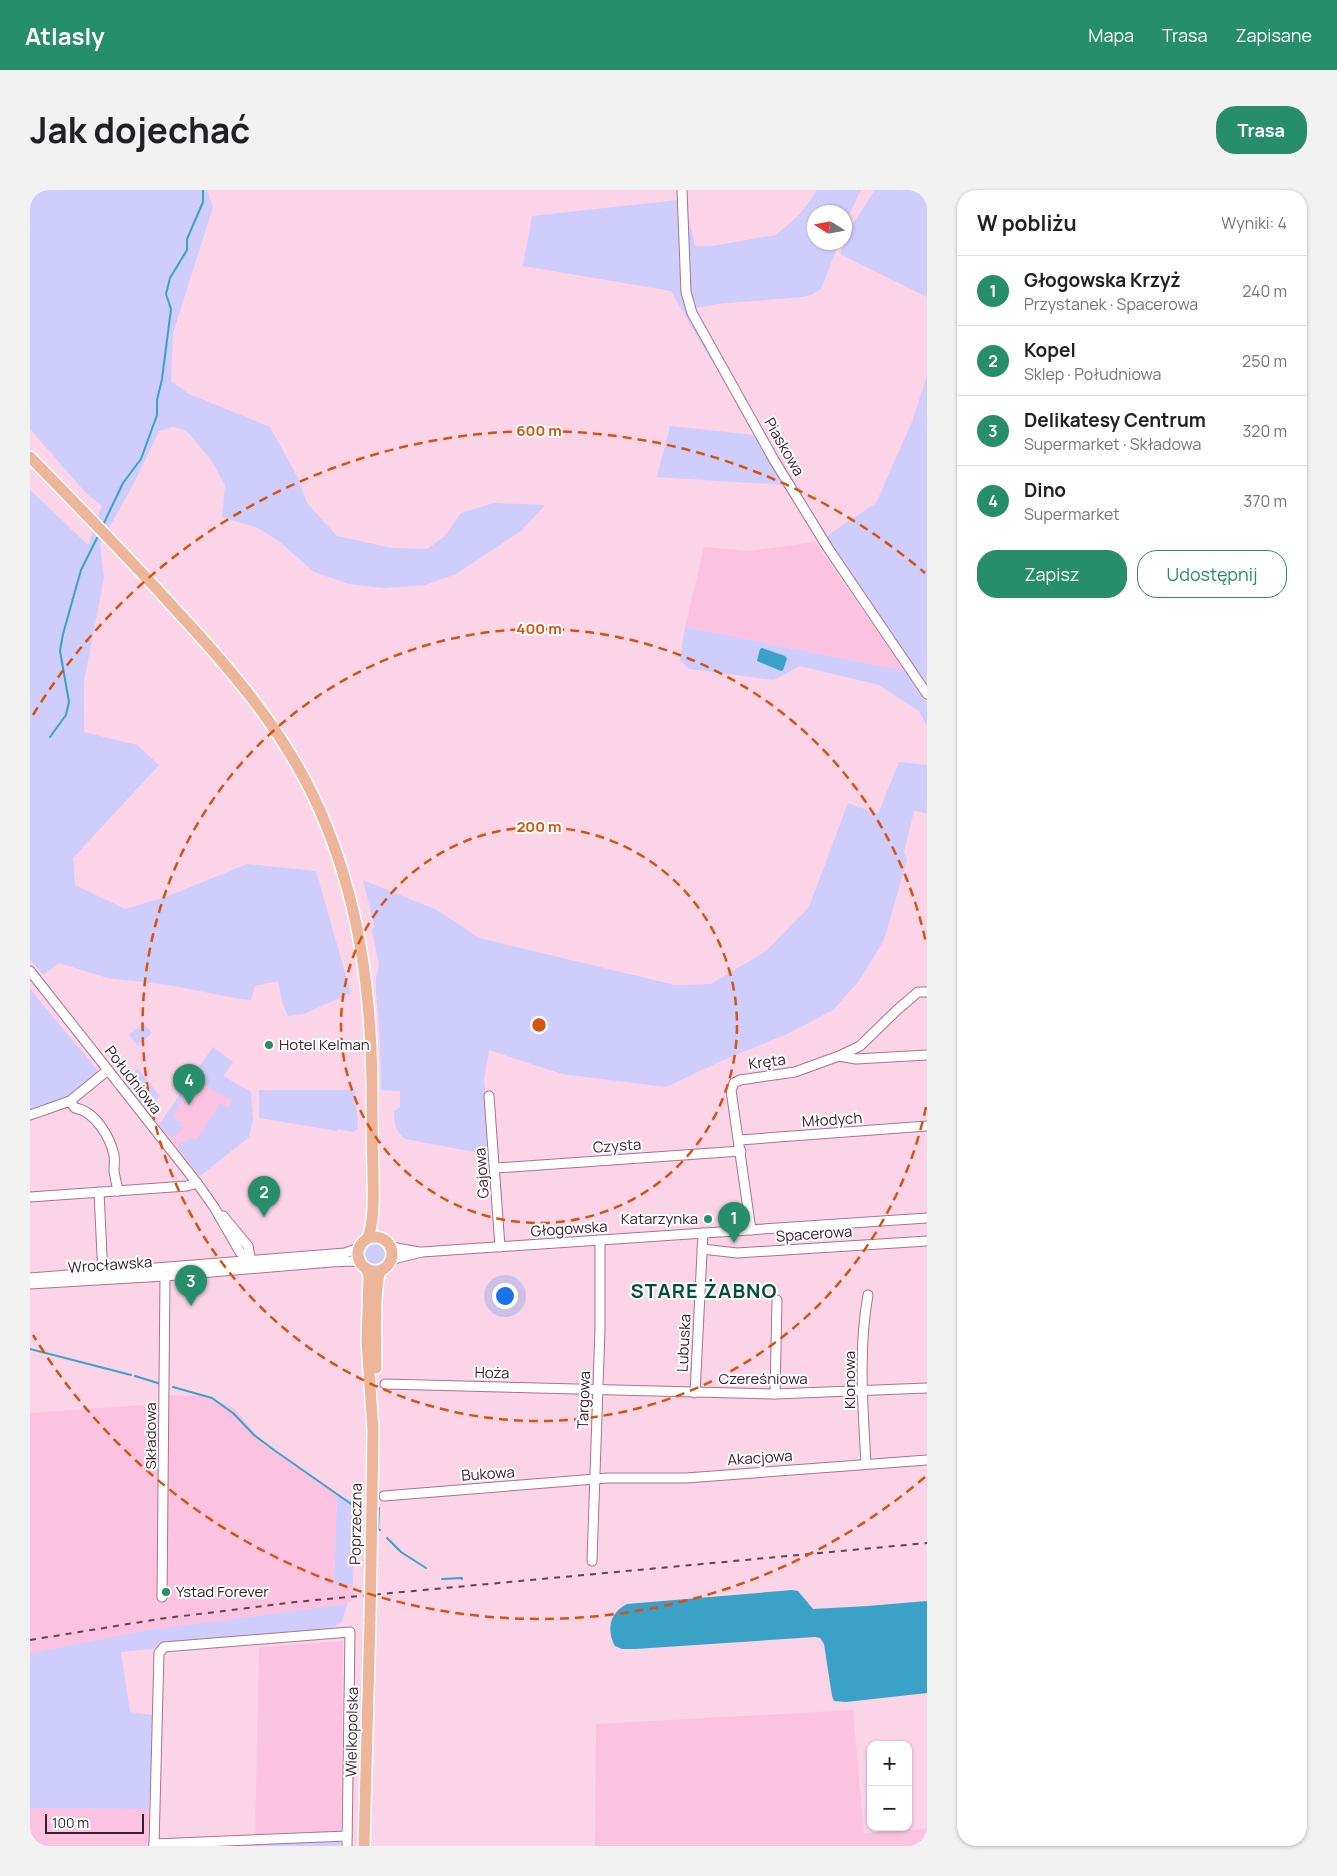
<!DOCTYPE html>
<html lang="pl">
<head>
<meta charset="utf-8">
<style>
  body { margin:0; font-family:Manrope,sans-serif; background:#f2f2f2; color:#202124 }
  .controls { position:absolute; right:15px; bottom:15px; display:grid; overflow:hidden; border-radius:10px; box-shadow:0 1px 4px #0004 }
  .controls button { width:45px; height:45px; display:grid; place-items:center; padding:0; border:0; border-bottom:1px solid #e0e0e0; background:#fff; color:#202124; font:25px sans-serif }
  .compass { position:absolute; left:777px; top:15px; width:45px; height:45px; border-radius:50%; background:#fff; box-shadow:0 1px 4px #0004; rotate:281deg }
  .scale { position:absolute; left:15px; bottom:12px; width:99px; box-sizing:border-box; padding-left:5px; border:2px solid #351d2a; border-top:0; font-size:14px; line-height:18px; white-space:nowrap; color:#351d2a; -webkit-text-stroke:4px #fff; paint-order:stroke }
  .you { position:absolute; left:474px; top:1105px; width:18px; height:18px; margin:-12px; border:4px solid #fff; border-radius:50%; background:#1a73e8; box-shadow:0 0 0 8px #1a73e833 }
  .badge { display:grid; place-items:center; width:32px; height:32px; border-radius:50%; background:#268e6b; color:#fff; font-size:16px; font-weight:700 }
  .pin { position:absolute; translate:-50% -41px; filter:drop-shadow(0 1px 2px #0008) }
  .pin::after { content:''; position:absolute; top:26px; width:18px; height:15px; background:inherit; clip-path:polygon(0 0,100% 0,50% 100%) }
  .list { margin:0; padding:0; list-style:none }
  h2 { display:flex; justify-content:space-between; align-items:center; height:65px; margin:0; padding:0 20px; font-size:21px }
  h2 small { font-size:16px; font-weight:400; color:#757577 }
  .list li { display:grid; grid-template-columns:32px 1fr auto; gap:15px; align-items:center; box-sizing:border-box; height:70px; padding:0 20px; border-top:1px solid #e0e0e0 }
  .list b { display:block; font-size:19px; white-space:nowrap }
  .list p { margin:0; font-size:16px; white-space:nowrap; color:#757577 }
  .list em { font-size:16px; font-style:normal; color:#757577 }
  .actions { display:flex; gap:10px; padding:15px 20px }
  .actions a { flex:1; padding:11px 0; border:1px solid #268e6b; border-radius:20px; text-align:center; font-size:18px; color:#268e6b }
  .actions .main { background:#268e6b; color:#fff }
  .map { position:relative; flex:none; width:897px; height:1656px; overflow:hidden; border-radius:20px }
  header { display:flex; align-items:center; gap:30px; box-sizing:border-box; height:70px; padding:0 25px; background:#268e6b; color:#fff }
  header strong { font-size:24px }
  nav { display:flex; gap:28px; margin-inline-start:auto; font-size:18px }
  .intro { display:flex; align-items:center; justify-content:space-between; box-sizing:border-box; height:120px; padding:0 30px }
  h1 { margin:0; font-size:35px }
  .button { padding:12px 22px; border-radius:20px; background:#268e6b; color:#fff; font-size:18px; font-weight:700 }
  main { display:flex; gap:30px; padding:0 30px }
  aside { flex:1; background:#fff; border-radius:20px; box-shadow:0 1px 4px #0004 }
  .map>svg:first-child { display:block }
  .built { fill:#fcc3e1 }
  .green { fill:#cecdfb }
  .water { fill:#3ba2c7 }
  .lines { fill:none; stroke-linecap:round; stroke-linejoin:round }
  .stream { stroke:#3ba2c7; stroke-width:2 }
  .minor-casing { stroke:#ab7191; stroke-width:11 }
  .major-casing { stroke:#fff; stroke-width:14 }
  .minor { stroke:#fff; stroke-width:9 }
  .major { stroke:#edb69b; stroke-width:11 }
  .rail { stroke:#604453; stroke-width:2; stroke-dasharray:6 6; stroke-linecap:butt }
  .major-bridge-casing { stroke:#fff; stroke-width:14; stroke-linecap:butt }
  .major-bridge { stroke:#edb69b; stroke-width:11 }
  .ring { fill:none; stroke:#d6530f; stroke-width:2.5; stroke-dasharray:9 6 }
  .poi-dot { fill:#268e6b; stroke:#fff; stroke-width:2 }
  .labels { text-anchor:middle; stroke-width:4; stroke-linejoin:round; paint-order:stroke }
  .street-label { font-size:15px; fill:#351d2a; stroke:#fff }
  .poi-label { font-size:15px; fill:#351d2a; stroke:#fff; text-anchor:start }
  .district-label { font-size:20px; font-weight:bold; letter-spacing:1px; fill:#004f38; stroke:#fff }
  .centre { fill:#d6530f; stroke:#fff; stroke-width:2.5 }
  .ring-label { font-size:15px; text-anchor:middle; font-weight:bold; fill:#d6530f; stroke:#fff; stroke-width:4; stroke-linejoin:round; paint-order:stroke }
</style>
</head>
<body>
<header>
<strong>Atlasly</strong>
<nav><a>Mapa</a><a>Trasa</a><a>Zapisane</a></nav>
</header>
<div class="intro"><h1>Jak dojechać</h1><a class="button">Trasa</a></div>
<main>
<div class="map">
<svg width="897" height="1656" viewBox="0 0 897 1656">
  <rect width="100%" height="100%" fill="#fbd4e8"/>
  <!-- built -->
  <g class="built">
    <polygon points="785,352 875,481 655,437 674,357 720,361"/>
    <polygon points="168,878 212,904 164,979 129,935"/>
    <polygon points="139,1205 170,1206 204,1218 234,1254 307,1304 304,1397 323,1394 325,1398 323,1410 317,1414 116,1440 0,1463 0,1223 131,1214 137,1337"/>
    <polygon points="313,1451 311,1641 225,1645 229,1457"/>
    <polygon points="823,1520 834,1643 897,1639 897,1656 565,1656 566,1534"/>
    <polygon points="0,1618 119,1619 118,1656 0,1656"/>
  </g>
  <!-- green -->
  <g class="green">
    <polygon points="0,0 177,0 183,17 143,143 141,191 159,204 240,237 268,288 277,313 307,346 362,358 397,359 415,346 431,323 464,313 515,315 491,341 426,384 395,395 354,398 319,394 284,382 250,352 228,338 192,327 195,296 182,271 157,241 143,237 129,241 104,293 70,354 74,388 54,491 54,542 107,555 129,575 43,668 45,695 95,719 136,707 217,674 286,681 321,804 318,804 274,824 258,826 252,812 248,791 225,796 221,810 210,809 139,795 78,788 29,773 13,785 0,770 0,300 58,355 72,316 55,302 0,239"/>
    <polygon points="786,0 831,0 815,33 814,22 784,22 784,52 809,53 791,99 781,105 773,107 687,114 666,118 661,112 656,15 665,56 682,56 746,45 769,25 785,4"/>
    <polygon points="845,0 897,0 897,107 810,64 819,40"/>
    <polygon points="648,10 653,105 697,192 678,165 641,101 493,76 502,26"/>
    <polygon points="897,186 897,496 835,403 826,393 795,347 846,313 882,232"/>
    <polygon points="640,236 724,245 754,295 627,287"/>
    <polygon points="655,437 875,481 897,514 897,536 889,521 849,495 770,476 744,490 659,479 650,470"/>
    <path d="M869,572L897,575V623L884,621L874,661L877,670L854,750L829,791L803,820L757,844L691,871L636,897L532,884L459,860L454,890L461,965L375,949C365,940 364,934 364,921L370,917V901L351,900L350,846L346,804V789L349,775L342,740L344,736L333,690L407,720L449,748L645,795L681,794L736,761L779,717L818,613L848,624Z"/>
    <polygon points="0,799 68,881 34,913 0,922"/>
    <polygon points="113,833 122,843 108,856 99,845"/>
    <polygon points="183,857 203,872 193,886 221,902 223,930 219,947 170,986 148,958 149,954 161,948 166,950 190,913 198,917 202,911 165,889 142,927 152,933 150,936 153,939 141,948 129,935"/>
    <polygon points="108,879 130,906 115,919 93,892"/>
    <path d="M325,900C325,913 328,925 328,938L324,942L308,939L307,941L229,928V900Z"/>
    <circle cx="345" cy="1063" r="11"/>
    <polygon points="307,1304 325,1312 323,1394 304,1397"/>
    <polygon points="317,1414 312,1432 302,1438 135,1452 129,1458 91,1462 100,1522 122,1525 122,1554 119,1619 0,1618 0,1463 116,1440"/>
    <polygon points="302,1650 311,1651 310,1656 154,1656"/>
  </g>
  <!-- water -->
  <g class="water">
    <polygon points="732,458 755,466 757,469 753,480 751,481 727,471 730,459"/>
    <path d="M762,1400L768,1401L783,1419L838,1416L897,1411V1503L816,1512L804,1511L802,1506L794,1454L790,1448L785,1447L605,1459H592L585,1456C576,1440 580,1422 597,1414Z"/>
  </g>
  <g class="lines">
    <!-- stream -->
    <g class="stream">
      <polyline points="74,333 93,293 111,269 127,225 127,210 132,189 141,119 136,104 140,88 157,60 157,49 173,12 173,0"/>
      <polyline points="20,547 36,525 39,512 30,461 33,444 51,380 67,348"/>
      <polyline points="0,1159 101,1185"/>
      <polyline points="105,1186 131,1194"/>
      <polyline points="143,1197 182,1208 203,1223 224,1245 244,1260 324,1316"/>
      <polyline points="348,1318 349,1318 348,1339 350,1340"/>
      <polyline points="357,1348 371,1362 396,1378"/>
      <polyline points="412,1389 432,1388 432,1389"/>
    </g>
    <!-- minor casing -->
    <g class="minor-casing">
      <g id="minor">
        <polyline points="652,0 656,102 662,123 744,270 798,358 897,504"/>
        <polyline points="0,781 167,993 184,1017 210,1062 220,1069"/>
        <polyline points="809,866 826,869 897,865"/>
        <polyline points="459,906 470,1057"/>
        <path d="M40,911L45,918C65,921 80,947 84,965C85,971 84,976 84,981C85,988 87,995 88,1001"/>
        <polyline points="0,925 40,911 78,880"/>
        <polyline points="710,950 897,936"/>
        <polyline points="466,978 711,961"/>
        <polyline points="69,1002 73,1086"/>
        <polyline points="0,1007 157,996 167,993"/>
        <polyline points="193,1026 218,1056 221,1073"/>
        <polyline points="721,1040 701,900 704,893 710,890 765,882 809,866 830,856 867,820 888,802 897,802"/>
        <polyline points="361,1057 389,1062"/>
        <polyline points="672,1059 707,1063 897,1051"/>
        <polyline points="361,1071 367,1068 392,1062 897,1028"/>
        <polyline points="0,1088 315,1063 329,1058"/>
        <polyline points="0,1094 135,1086 301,1072 323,1071 330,1072"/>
        <polyline points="355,1194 745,1204 897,1198"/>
        <polyline points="665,1203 673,1043"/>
        <polyline points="745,1204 747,1110"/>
        <path d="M836,1274C833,1218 828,1160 838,1105"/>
        <polyline points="354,1306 578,1288 656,1288 897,1270"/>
        <polyline points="562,1371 570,1138 570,1050"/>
        <polyline points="132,1407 135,1086"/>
        <polyline points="124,1654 317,1646"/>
        <polyline points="124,1656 129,1463 134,1457 320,1442 317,1656"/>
      </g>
    </g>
    <!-- major casing -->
    <g class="major-casing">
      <g id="major">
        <path d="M0,267C49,317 99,368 146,420C208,487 265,554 298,640C331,724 341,807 342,896C342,924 342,953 343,981C343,1003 345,1027 338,1048"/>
        <circle cx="345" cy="1064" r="17"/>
        <polyline points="337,1079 339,1087 337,1151 343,1240 341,1376"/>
        <path d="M346,1178C346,1160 343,1093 351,1080"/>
        <polyline points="334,1656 340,1429"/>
      </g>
    </g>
    <!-- minor -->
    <use href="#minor" class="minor"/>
    <!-- major -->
    <use href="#major" class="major"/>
    <!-- rail -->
    <polyline class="rail" points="0,1450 129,1429 265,1412 897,1353"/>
    <!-- major-bridge casing -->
    <g class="major-bridge-casing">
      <polyline id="major-bridge" points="340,1429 341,1376"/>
    </g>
    <!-- major-bridge -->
    <use href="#major-bridge" class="major-bridge"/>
  </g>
  <!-- distance rings -->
  <g class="ring">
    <circle cx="509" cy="835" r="198"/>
    <path d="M896 917A396 396 0 1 1 896 753"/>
    <path d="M895 1287A594 594 0 0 1 3 1145M3 525A594 594 0 0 1 895 383"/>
  </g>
  <!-- markers -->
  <g class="poi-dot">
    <circle cx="239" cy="855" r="5"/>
    <circle cx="678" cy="1029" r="5"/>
    <circle cx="136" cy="1402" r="5"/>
  </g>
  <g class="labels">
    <!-- street labels -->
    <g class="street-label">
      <text transform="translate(754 257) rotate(60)" y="5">Piaskowa</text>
      <text transform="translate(737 872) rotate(-8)" y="5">Kręta</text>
      <text transform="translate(103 890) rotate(52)" y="5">Południowa</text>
      <text transform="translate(802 930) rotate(-4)" y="5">Młodych</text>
      <text transform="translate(587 956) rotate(-4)" y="5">Czysta</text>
      <text transform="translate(452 983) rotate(-94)" y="5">Gajowa</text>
      <text transform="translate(539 1039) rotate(-4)" y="5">Głogowska</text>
      <text transform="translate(784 1044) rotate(-4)" y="5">Spacerowa</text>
      <text transform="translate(80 1075) rotate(-4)" y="5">Wrocławska</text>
      <text transform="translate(654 1153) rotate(-87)" y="5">Lubuska</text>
      <text transform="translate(462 1183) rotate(1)" y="5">Hoża</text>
      <text x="733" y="1194">Czereśniowa</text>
      <text transform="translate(820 1190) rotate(-90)" y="5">Klonowa</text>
      <text transform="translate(554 1210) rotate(-88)" y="5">Targowa</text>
      <text transform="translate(121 1246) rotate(-90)" y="5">Składowa</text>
      <text transform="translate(730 1268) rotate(-4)" y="5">Akacjowa</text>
      <text transform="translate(458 1284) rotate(-4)" y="5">Bukowa</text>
      <text transform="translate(326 1334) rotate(-89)" y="5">Poprzeczna</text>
      <text transform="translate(322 1542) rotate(-89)" y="5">Wielkopolska</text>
    </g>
    <!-- poi labels -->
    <g class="poi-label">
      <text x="249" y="860">Hotel Kelman</text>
      <text x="668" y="1034" text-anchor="end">Katarzynka</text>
      <text x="146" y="1407">Ystad Forever</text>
    </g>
    <!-- district labels -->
    <g class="district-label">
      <text x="674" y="1108">STARE ŻABNO</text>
    </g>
  </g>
  <circle cx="509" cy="835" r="8" class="centre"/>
  <g class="ring-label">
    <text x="509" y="246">600 m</text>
    <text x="509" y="444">400 m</text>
    <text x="509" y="642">200 m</text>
  </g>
</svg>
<div class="controls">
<button>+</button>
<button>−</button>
</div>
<svg class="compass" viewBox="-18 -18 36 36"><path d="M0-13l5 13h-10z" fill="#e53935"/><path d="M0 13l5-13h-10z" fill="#757577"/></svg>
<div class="scale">100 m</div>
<div class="you"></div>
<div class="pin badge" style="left:704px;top:1053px">1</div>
<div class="pin badge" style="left:234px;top:1027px">2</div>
<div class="pin badge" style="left:161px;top:1116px">3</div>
<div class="pin badge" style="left:159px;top:915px">4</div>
</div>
<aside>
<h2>W pobliżu<small>Wyniki: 4</small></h2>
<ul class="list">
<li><span class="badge">1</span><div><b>Głogowska Krzyż</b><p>Przystanek · Spacerowa</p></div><em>240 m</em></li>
<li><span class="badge">2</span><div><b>Kopel</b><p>Sklep · Południowa</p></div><em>250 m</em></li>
<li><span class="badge">3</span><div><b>Delikatesy Centrum</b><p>Supermarket · Składowa</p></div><em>320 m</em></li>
<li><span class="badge">4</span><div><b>Dino</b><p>Supermarket</p></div><em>370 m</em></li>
</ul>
<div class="actions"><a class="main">Zapisz</a><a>Udostępnij</a></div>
</aside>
</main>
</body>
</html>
